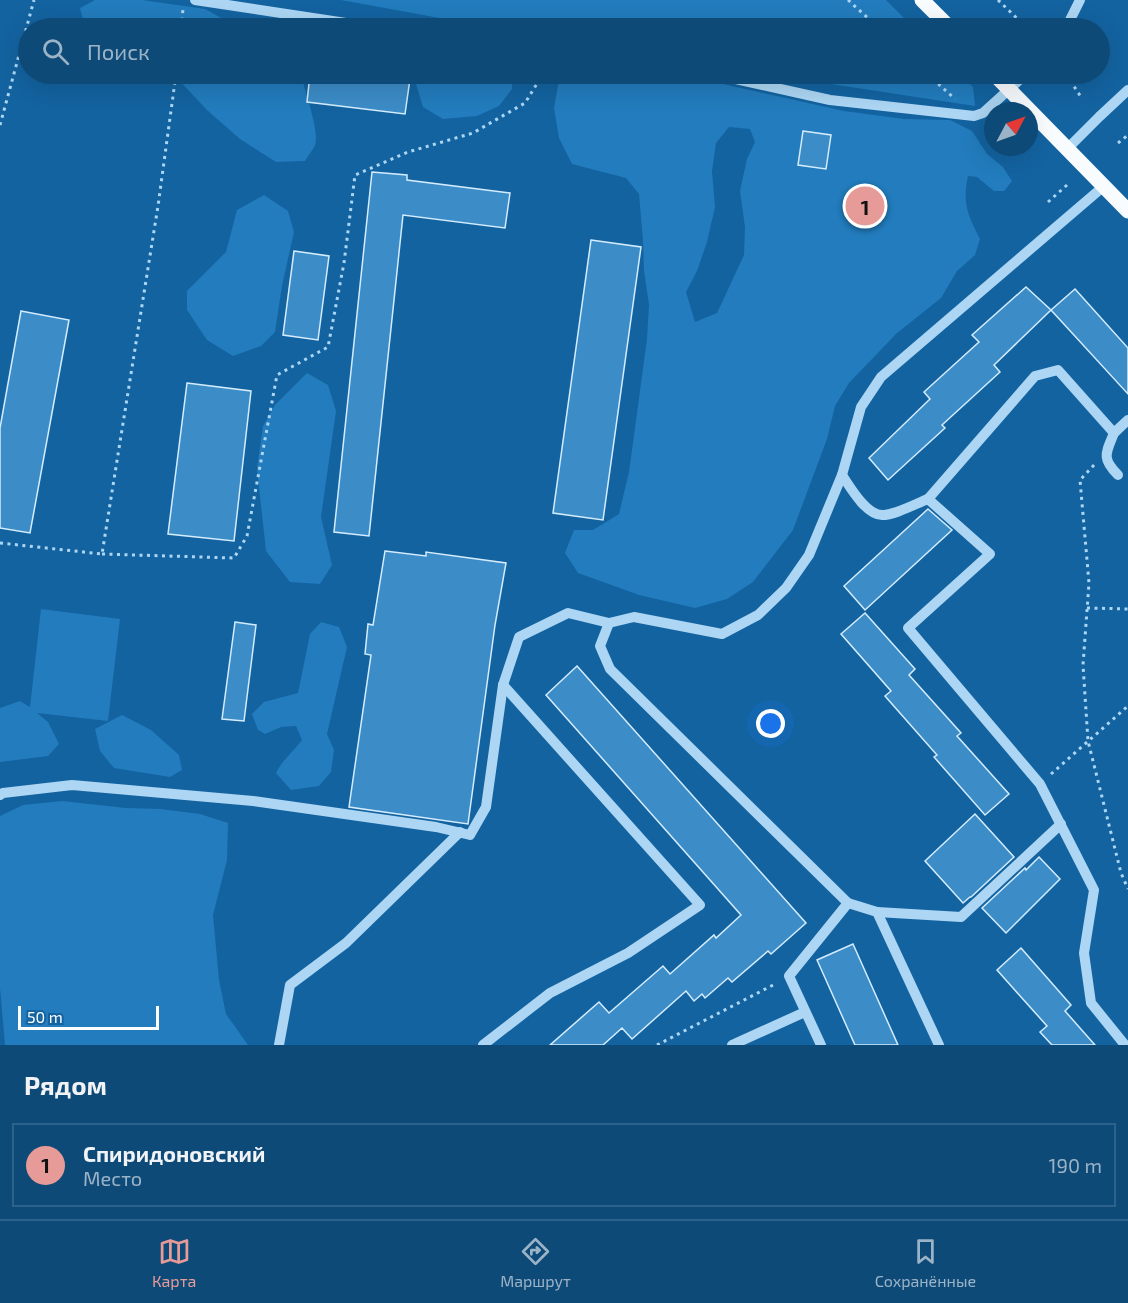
<!DOCTYPE html>
<html lang="ru">
<head>
<meta charset="utf-8">
<style>
  body { margin:0; font-family:"Exo 2",sans-serif; background:#17517d; color:#f1f3f6 }
  .compass { position:absolute; left:984px; top:102px; width:54px; height:54px; border-radius:50%; background:#0e4a78; box-shadow:0 6px 24px #0002; rotate:49deg }
  .scale { position:absolute; left:18px; bottom:15px; width:141px; box-sizing:border-box; padding-left:6px; border:3px solid #fff; border-top:0; font-size:16px; line-height:21px; white-space:nowrap; color:#fff; -webkit-text-stroke:4px #1363a0; paint-order:stroke }
  .you { position:absolute; left:771px; top:724px; width:21px; height:21px; margin:-15px; border:4px solid #fff; border-radius:50%; background:#1a73e8; box-shadow:0 0 0 9px #1a73e833 }
  .badge { display:grid; place-items:center; width:39px; height:39px; border-radius:50%; background:#e69b98; color:#111; font-size:20px; font-weight:700 }
  .pin { position:absolute; translate:-50% -50%; border:3px solid #fff; box-shadow:0 2px 6px #0006 }
  .list { margin:0; padding:0; list-style:none }
  h2 { display:flex; justify-content:space-between; align-items:center; height:78px; margin:0; padding:0 24px; font-size:26px }
  h2 small { font-size:20px; font-weight:400; color:#9bb3c6 }
  .list li { display:grid; grid-template-columns:39px 1fr auto; gap:18px; align-items:center; box-sizing:border-box; height:84px; margin:0 12px 12px; padding:0 12px; border:2px solid #2e628a; border-radius:0px }
  .list b { display:block; font-size:22px; white-space:nowrap }
  .list p { margin:0; font-size:20px; white-space:nowrap; color:#9bb3c6 }
  .list em { font-size:20px; font-style:normal; color:#9bb3c6 }
  .icon { flex:none; width:33px; height:33px; fill:none; stroke:currentColor; stroke-width:2; stroke-linecap:round; stroke-linejoin:round }
  .map { position:relative; flex:none; width:1128px; height:1045px; overflow:hidden }
  .search { position:absolute; background:#0e4a78; box-shadow:0 6px 24px #0002; left:18px; right:18px; top:18px; height:66px; display:flex; align-items:center; gap:15px; box-sizing:border-box; padding:0 21px; border-radius:33px; color:#9bb3c6; font-size:22px }
  .sheet { height:174px; background:#0e4a78 }
  nav { display:flex; justify-content:space-around; align-items:center; box-sizing:border-box; height:84px; border-top:2px solid #2e628a; background:#0e4a78; font-size:16px; color:#9bb3c6 }
  nav a { display:grid; justify-items:center; gap:3px }
  nav .on { color:#e69b98 }
  .map>svg:first-child { display:block }
  .green { fill:#227cbd; fill-rule:evenodd }
  .building { fill:#3c8cc7; stroke:#d4ecfe; stroke-width:1.5 }
  .lines { fill:none; stroke-linecap:round; stroke-linejoin:round }
  .path { stroke:#acd6f4; stroke-width:3; stroke-dasharray:3 4.5; stroke-linecap:butt }
  .minor { stroke:#acd6f4; stroke-width:10 }
  .major { stroke:#f9fcff; stroke-width:15 }
</style>
</head>
<body>
<div class="map">
<svg width="1128" height="1045" viewBox="0 0 1128 1045">
  <rect width="100%" height="100%" fill="#1363a0"/>
  <!-- green -->
  <g class="green">
    <polygon points="95,0 142,0 205,9 238,27 246,28 85,28 80,8"/>
    <polygon points="341,0 886,0 914,28 494,28"/>
    <path d="M173,74H301C304,90 320,131 315,145C313,150 308,156 305,161L276,162L240,139L208,111Z"/>
    <polygon points="413,74 512,74 512,89 499,106 477,116 443,119 423,107"/>
    <path d="M565,74H649L714,82L844,111L904,119L950,120L972,131L987,154L1003,167L1012,181L1004,191H994L977,177L968,176C962,204 968,215 980,239L975,255L957,271L941,298L896,334L849,383L835,406L827,439L793,530L753,582L727,599L695,608L639,595L578,573L565,553L574,530H593L619,514L629,472L647,339L649,305L644,271L643,241L639,194L626,178L572,164L559,138L554,108L559,80ZM729,127L750,129L755,142L747,159L740,191L745,227L744,255L717,313L695,322L686,292L697,271L707,242L715,207L712,171L716,143Z"/>
    <polygon points="765,74 959,74 973,87 975,106"/>
    <polygon points="264,195 288,211 294,232 282,286 275,332 261,346 233,356 207,340 187,310 187,291 226,252 237,210"/>
    <polygon points="307,373 328,385 336,411 321,517 332,565 320,584 290,582 266,551 257,469 263,426 275,405"/>
    <polygon points="41,609 120,619 108,721 37,713 48,722 59,744 48,756 0,762 0,708 20,701 30,707"/>
    <path d="M321,622L339,627L347,647L327,734L334,750L331,772L319,786L291,790L276,773C283,759 293,752 302,740L296,726L281,727L265,734L258,730L252,714L264,702L298,693L310,634Z"/>
    <polygon points="122,715 151,730 179,755 182,770 170,777 114,768 100,751 95,729"/>
    <polygon points="62,801 126,808 160,809 200,814 228,823 227,860 213,915 219,980 226,1014 248,1045 5,1045 0,988 0,816 23,805"/>
  </g>
  <!-- building -->
  <g class="building">
    <polygon points="310,74 367,74 410,79 405,114 307,102"/>
    <polygon points="803,131 831,135 826,169 798,165"/>
    <polygon points="372,172 407,175 407,180 510,193 505,228 403,215 369,536 334,532"/>
    <polygon points="591,240 641,247 603,520 553,513"/>
    <polygon points="294,251 329,256 318,340 283,335"/>
    <polygon points="1026,287 1051,310 994,365 1000,372 942,425 945,428 888,480 869,458 930,399 924,392 979,342 972,335"/>
    <polygon points="1075,289 1128,348 1128,394 1051,310"/>
    <polygon points="21,311 69,320 30,533 0,528 0,428"/>
    <polygon points="187,383 251,391 234,541 168,534"/>
    <polygon points="928,509 952,530 865,610 844,586"/>
    <polygon points="385,551 426,556 426,552 506,563 495,625 468,824 349,807 371,655 365,654 368,624 373,625"/>
    <polygon points="865,613 915,669 909,675 961,733 957,736 1009,794 985,815 934,757 937,755 885,696 891,691 841,634"/>
    <polygon points="235,622 256,625 244,721 222,719"/>
    <polygon points="577,666 806,923 771,954 768,951 732,982 728,978 705,998 702,994 694,1001 686,991 632,1039 622,1028 603,1045 550,1045 599,1002 609,1013 663,966 670,974 714,935 716,938 741,915 546,695"/>
    <polygon points="975,814 1014,857 971,897 970,897 963,903 925,861"/>
    <polygon points="1039,857 1060,879 1006,933 982,908 1025,868 1026,870"/>
    <polygon points="853,944 898,1045 855,1045 817,960"/>
    <polygon points="1021,948 1071,1005 1065,1011 1095,1045 1052,1045 1040,1032 1047,1026 997,970"/>
  </g>
  <g class="lines">
    <!-- path -->
    <g class="path">
      <polyline points="848,0 879,28"/>
      <polyline points="998,0 1027,28"/>
      <polyline points="181,28 183,9"/>
      <polyline points="927,74 955,99"/>
      <polyline points="1066,74 1081,97"/>
      <polyline points="0,125 34,0"/>
      <polyline points="1118,143 1128,135"/>
      <polyline points="1048,202 1067,185"/>
      <polyline points="1094,465 1080,480 1089,583 1083,665 1088,741 1121,873 1128,889"/>
      <polyline points="0,543 102,554 158,206 176,74"/>
      <polyline points="102,554 234,558 247,536 277,375 328,347 344,263 355,175 408,152 473,133 525,103 543,74"/>
      <polyline points="1087,608 1128,609"/>
      <polyline points="1051,774 1128,706"/>
      <polyline points="657,1045 777,983"/>
    </g>
    <!-- minor -->
    <g class="minor">
      <polyline points="195,0 379,28"/>
      <polyline points="1066,28 1080,0"/>
      <polyline points="713,74 830,100 974,116 983,113 1026,74"/>
      <polyline points="1068,148 1099,117 1128,90"/>
      <path d="M1114,433C1106,453 1101,458 1118,475"/>
      <path d="M842,475C850,487 866,515 882,515C895,515 915,504 928,499L990,554L908,628L1040,784L1094,890L1084,953L1091,1003L1125,1045"/>
      <polyline points="928,499 1035,376 1058,370 1114,433 1128,420"/>
      <polyline points="609,623 600,646 610,669 848,903 877,912 939,1045"/>
      <polyline points="0,795 3,793 72,785 253,801 436,827 470,835 486,807 503,685 519,637 568,613 609,623 634,617 722,634 758,615 786,588 809,555 842,475 861,407 881,377 1104,186"/>
      <polyline points="877,912 961,917 1061,824"/>
      <polyline points="279,1045 290,985 346,943 460,832"/>
      <polyline points="483,1045 550,993 628,953 700,905 503,685"/>
      <polyline points="732,1045 805,1012"/>
      <polyline points="821,1045 789,976 848,903"/>
    </g>
    <!-- major -->
    <g class="major">
      <polyline points="922,0 950,28"/>
      <polyline points="994,74 1128,211"/>
    </g>
  </g>
</svg>
<svg class="compass" viewBox="-18 -18 36 36"><path d="M0-13l5 13h-10z" fill="#e53935"/><path d="M0 13l5-13h-10z" fill="#9bb3c6"/></svg>
<div class="scale">50 m</div>
<div class="you"></div>
<div class="pin badge" style="left:865px;top:206px">1</div>
<div class="search"><svg class="icon" aria-label="search" viewBox="0 0 24 24"><circle cx="10" cy="10" r="6"/><path d="M15 15l6 6"/></svg>Поиск</div>
</div>
<section class="sheet">
<h2>Рядом<small></small></h2>
<ul class="list">
<li><span class="badge">1</span><div><b>Спиридоновский</b><p>Место</p></div><em>190 m</em></li>
</ul>
</section>
<nav>
<a class="on"><svg class="icon" aria-label="map" viewBox="0 0 24 24"><path d="M3 6l6-2 6 2 6-2v14l-6 2-6-2-6 2zM9 4v14M15 6v14"/></svg>Карта</a>
<a><svg class="icon" aria-label="directions" viewBox="0 0 24 24"><path d="M12 3l9 9-9 9-9-9zM9 14v-3h6M13 9l2 2-2 2"/></svg>Маршрут</a>
<a><svg class="icon" aria-label="saved" viewBox="0 0 24 24"><path d="M7 4h10v16l-5-4-5 4z"/></svg>Сохранённые</a>
</nav>
</body>
</html>
